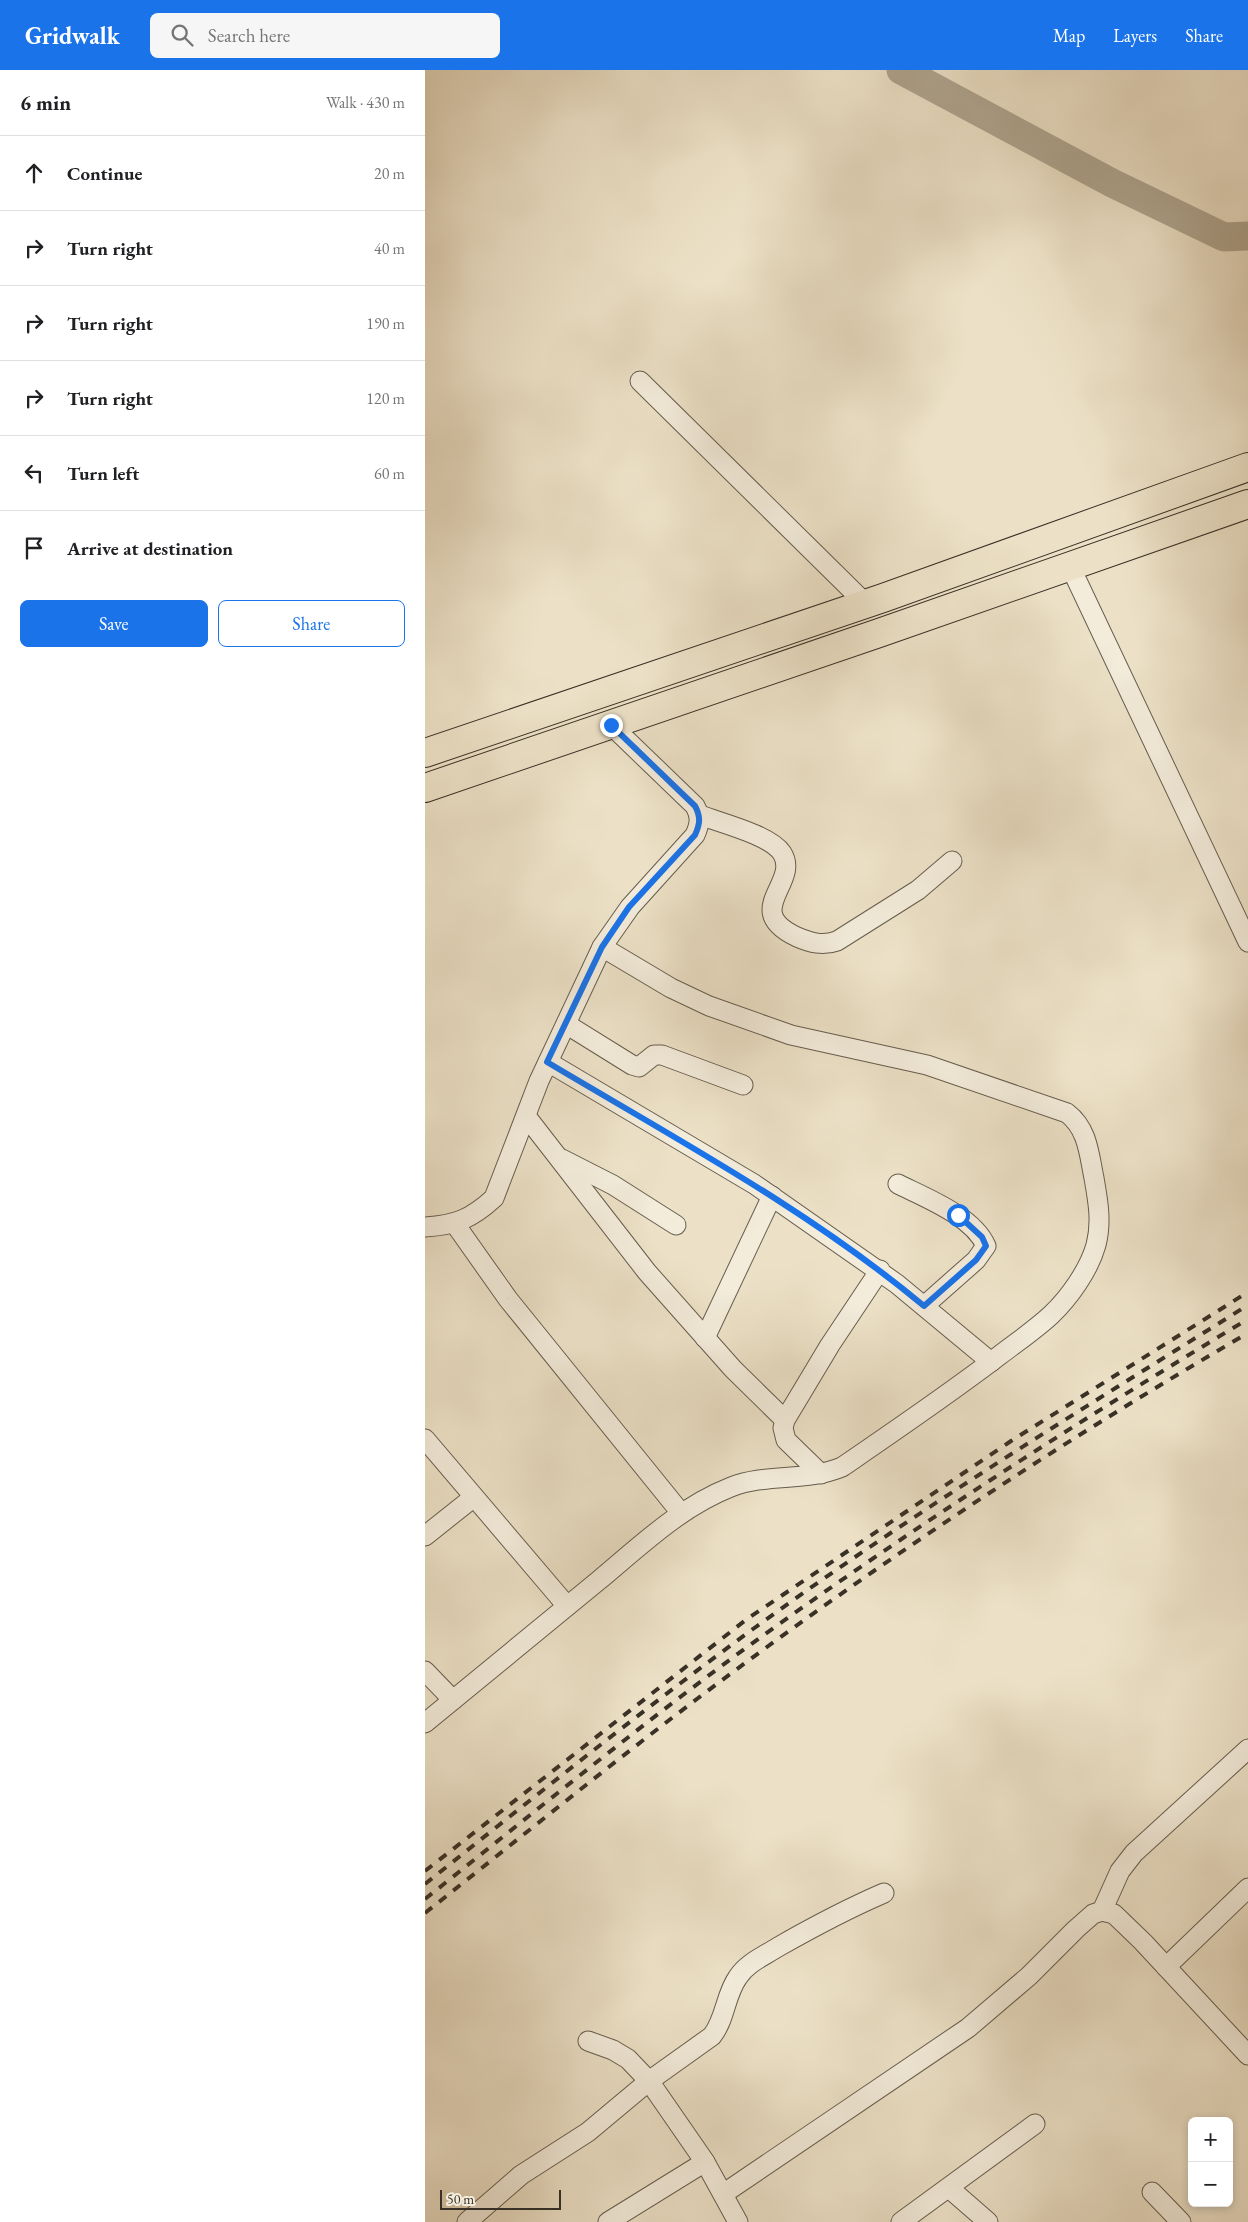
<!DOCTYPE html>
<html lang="en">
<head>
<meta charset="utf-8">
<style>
  body { margin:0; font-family:"EB Garamond",serif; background:#f6f6f6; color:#202124 }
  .controls { position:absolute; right:15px; bottom:15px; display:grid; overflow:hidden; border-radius:8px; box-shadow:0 2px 8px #0003 }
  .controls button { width:45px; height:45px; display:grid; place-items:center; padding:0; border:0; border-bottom:1px solid #e0e0e0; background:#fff; color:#202124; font:25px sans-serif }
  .scale { position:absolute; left:15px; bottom:12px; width:121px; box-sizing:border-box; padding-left:5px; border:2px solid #393126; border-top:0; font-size:14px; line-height:18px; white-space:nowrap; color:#393126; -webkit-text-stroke:4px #f3ecdb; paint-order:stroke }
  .stop { position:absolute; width:15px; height:15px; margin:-11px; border:4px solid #1a73e8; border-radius:50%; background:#fff }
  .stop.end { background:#1a73e8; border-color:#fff; box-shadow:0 1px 5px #0008 }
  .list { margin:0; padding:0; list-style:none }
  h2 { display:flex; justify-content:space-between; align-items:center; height:65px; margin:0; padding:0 20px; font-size:21px }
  h2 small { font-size:16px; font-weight:400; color:#757577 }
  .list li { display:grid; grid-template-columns:32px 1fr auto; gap:15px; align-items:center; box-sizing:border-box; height:75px; padding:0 20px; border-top:1px solid #e0e0e0 }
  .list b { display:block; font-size:19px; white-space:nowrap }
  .list em { font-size:16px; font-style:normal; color:#757577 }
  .actions { display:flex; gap:10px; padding:15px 20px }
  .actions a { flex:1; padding:11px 0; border:1px solid #1a73e8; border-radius:8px; text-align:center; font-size:18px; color:#1a73e8 }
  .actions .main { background:#1a73e8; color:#fff }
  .icon { flex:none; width:28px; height:28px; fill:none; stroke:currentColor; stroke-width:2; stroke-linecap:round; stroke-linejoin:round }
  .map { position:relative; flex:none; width:823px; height:2152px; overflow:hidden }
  header { display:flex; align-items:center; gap:30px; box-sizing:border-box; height:70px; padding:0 25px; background:#1a73e8; color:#fff }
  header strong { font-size:24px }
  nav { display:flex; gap:28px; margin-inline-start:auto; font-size:18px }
  .search { width:350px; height:45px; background:#f6f6f6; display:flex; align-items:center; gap:12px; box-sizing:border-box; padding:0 18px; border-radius:8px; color:#757577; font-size:19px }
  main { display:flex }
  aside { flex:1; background:#fff }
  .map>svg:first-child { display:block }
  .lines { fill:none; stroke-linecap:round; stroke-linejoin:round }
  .river { stroke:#afa590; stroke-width:29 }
  .minor-casing { stroke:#665d4e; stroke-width:21 }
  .highway-casing { stroke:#393126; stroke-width:30 }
  .minor { stroke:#f3ecdb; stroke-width:19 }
  .highway { stroke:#ece1c7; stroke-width:28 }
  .rail { stroke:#393126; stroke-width:4; stroke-dasharray:9 9; stroke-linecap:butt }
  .route { stroke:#1a73e8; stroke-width:6 }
</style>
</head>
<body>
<header>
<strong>Gridwalk</strong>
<div class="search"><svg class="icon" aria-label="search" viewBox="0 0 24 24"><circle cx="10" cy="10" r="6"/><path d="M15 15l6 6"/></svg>Search here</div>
<nav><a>Map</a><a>Layers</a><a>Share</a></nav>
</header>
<main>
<aside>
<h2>6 min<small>Walk · 430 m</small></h2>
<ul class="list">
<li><svg class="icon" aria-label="ahead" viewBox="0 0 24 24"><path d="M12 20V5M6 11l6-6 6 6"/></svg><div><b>Continue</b></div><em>20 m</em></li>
<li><svg class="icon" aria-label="right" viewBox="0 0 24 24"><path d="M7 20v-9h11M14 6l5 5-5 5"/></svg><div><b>Turn right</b></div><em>40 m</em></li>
<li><svg class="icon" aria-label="right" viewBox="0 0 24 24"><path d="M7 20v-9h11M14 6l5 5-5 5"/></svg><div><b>Turn right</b></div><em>190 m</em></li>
<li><svg class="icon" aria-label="right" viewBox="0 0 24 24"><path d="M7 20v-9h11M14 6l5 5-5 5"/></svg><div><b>Turn right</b></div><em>120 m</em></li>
<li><svg class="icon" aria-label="left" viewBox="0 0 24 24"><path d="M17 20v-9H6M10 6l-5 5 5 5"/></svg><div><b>Turn left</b></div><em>60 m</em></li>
<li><svg class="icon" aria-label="arrive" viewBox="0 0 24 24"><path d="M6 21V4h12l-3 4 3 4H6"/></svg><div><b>Arrive at destination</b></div></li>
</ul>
<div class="actions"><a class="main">Save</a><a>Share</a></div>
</aside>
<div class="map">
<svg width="823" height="2152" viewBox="0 0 823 2152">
  <rect width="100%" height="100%" fill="#ece1c7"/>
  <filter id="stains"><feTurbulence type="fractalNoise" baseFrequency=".004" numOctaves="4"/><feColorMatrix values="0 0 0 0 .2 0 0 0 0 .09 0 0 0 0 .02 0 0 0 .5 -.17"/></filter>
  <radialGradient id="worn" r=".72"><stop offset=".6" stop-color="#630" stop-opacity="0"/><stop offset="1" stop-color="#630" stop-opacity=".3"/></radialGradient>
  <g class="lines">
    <!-- river -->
    <polyline class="river" points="476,0 687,113 799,167 823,166"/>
    <!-- minor casing -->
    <g class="minor-casing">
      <g id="minor">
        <polyline points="215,311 441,534"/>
        <polyline points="645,496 823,872"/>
        <path d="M275,745C296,753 345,765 357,783C376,813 315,840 372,867C386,873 398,876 412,871L493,820L527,791"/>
        <polyline points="141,954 207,995 214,997 229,985 237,985 318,1015"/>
        <polyline points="123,992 329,1114 472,1214 566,1292"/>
        <polyline points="101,1046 222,1202 308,1299 360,1350"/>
        <polyline points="137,1089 188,1115 251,1155"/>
        <path d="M473,1114C501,1128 548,1146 561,1176L551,1190L499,1236"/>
        <polyline points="30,1154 83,1229 256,1443"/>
        <path d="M0,1157C31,1155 46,1149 69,1128L114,1011L177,877L205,837L270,765C275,754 276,747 270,736L186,655"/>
        <polyline points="280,1268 347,1126"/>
        <polyline points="0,1369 142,1536"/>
        <polyline points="396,1404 361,1370 358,1358 360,1350 405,1275 455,1200"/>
        <polyline points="0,1466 49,1427"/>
        <polyline points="0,1601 28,1630"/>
        <path d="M0,1653C58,1606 115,1558 173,1511C215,1476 255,1437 306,1417C341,1403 381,1412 417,1397C471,1360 524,1324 575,1285C592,1272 611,1259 626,1245C644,1228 664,1200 671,1175C677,1152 673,1131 669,1108C664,1084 663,1059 642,1043L502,995L366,965L284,936L246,918L177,877"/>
        <polyline points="677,1841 695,1801 709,1783 823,1679"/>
        <polyline points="741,1897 823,1818"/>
        <polyline points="163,1971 188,1980 203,1989 224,2011 280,2092 313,2152"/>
        <polyline points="524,2118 563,2152"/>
        <polyline points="727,2122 756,2152"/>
        <polyline points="298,2124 543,1958 604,1906 651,1859 668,1844 677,1841 689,1844 718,1872 823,1985"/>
        <path d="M42,2152L96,2105L163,2062L224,2011L287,1966C301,1948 300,1925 313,1907C322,1893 339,1886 353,1877C388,1857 422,1839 459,1823"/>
        <polyline points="183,2152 280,2092"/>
        <polyline points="476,2152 610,2054"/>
      </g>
    </g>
    <!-- highway casing -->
    <g class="highway-casing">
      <g id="highway">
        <polyline points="0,683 458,528 823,397"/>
        <polyline points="0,718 454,563 823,434"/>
      </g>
    </g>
    <!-- minor -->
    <use href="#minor" class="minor"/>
    <!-- highway -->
    <use href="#highway" class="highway"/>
    <!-- rail -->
    <g class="rail">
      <polyline points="0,1801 322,1549 586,1371 823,1222"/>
      <path d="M0,1814C108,1728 216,1641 328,1559C487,1443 656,1340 823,1235"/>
      <path d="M0,1829C111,1741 221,1650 336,1567C493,1454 657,1349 823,1249"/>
      <path d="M0,1843C81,1779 161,1714 243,1651C427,1510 622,1380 823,1263"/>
    </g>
  </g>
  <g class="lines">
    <!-- route -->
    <path class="route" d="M186,655L270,736C276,747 275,754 270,765L204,837L177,877L122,992C251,1069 384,1140 499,1236L551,1190L561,1176L557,1167L533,1145"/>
  </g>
  <rect width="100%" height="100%" filter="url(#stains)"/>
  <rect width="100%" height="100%" fill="url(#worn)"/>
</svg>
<div class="controls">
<button>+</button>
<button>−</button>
</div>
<div class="scale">50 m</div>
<div class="stop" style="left:533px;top:1145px"></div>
<div class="stop end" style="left:186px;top:655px"></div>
</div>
</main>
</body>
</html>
